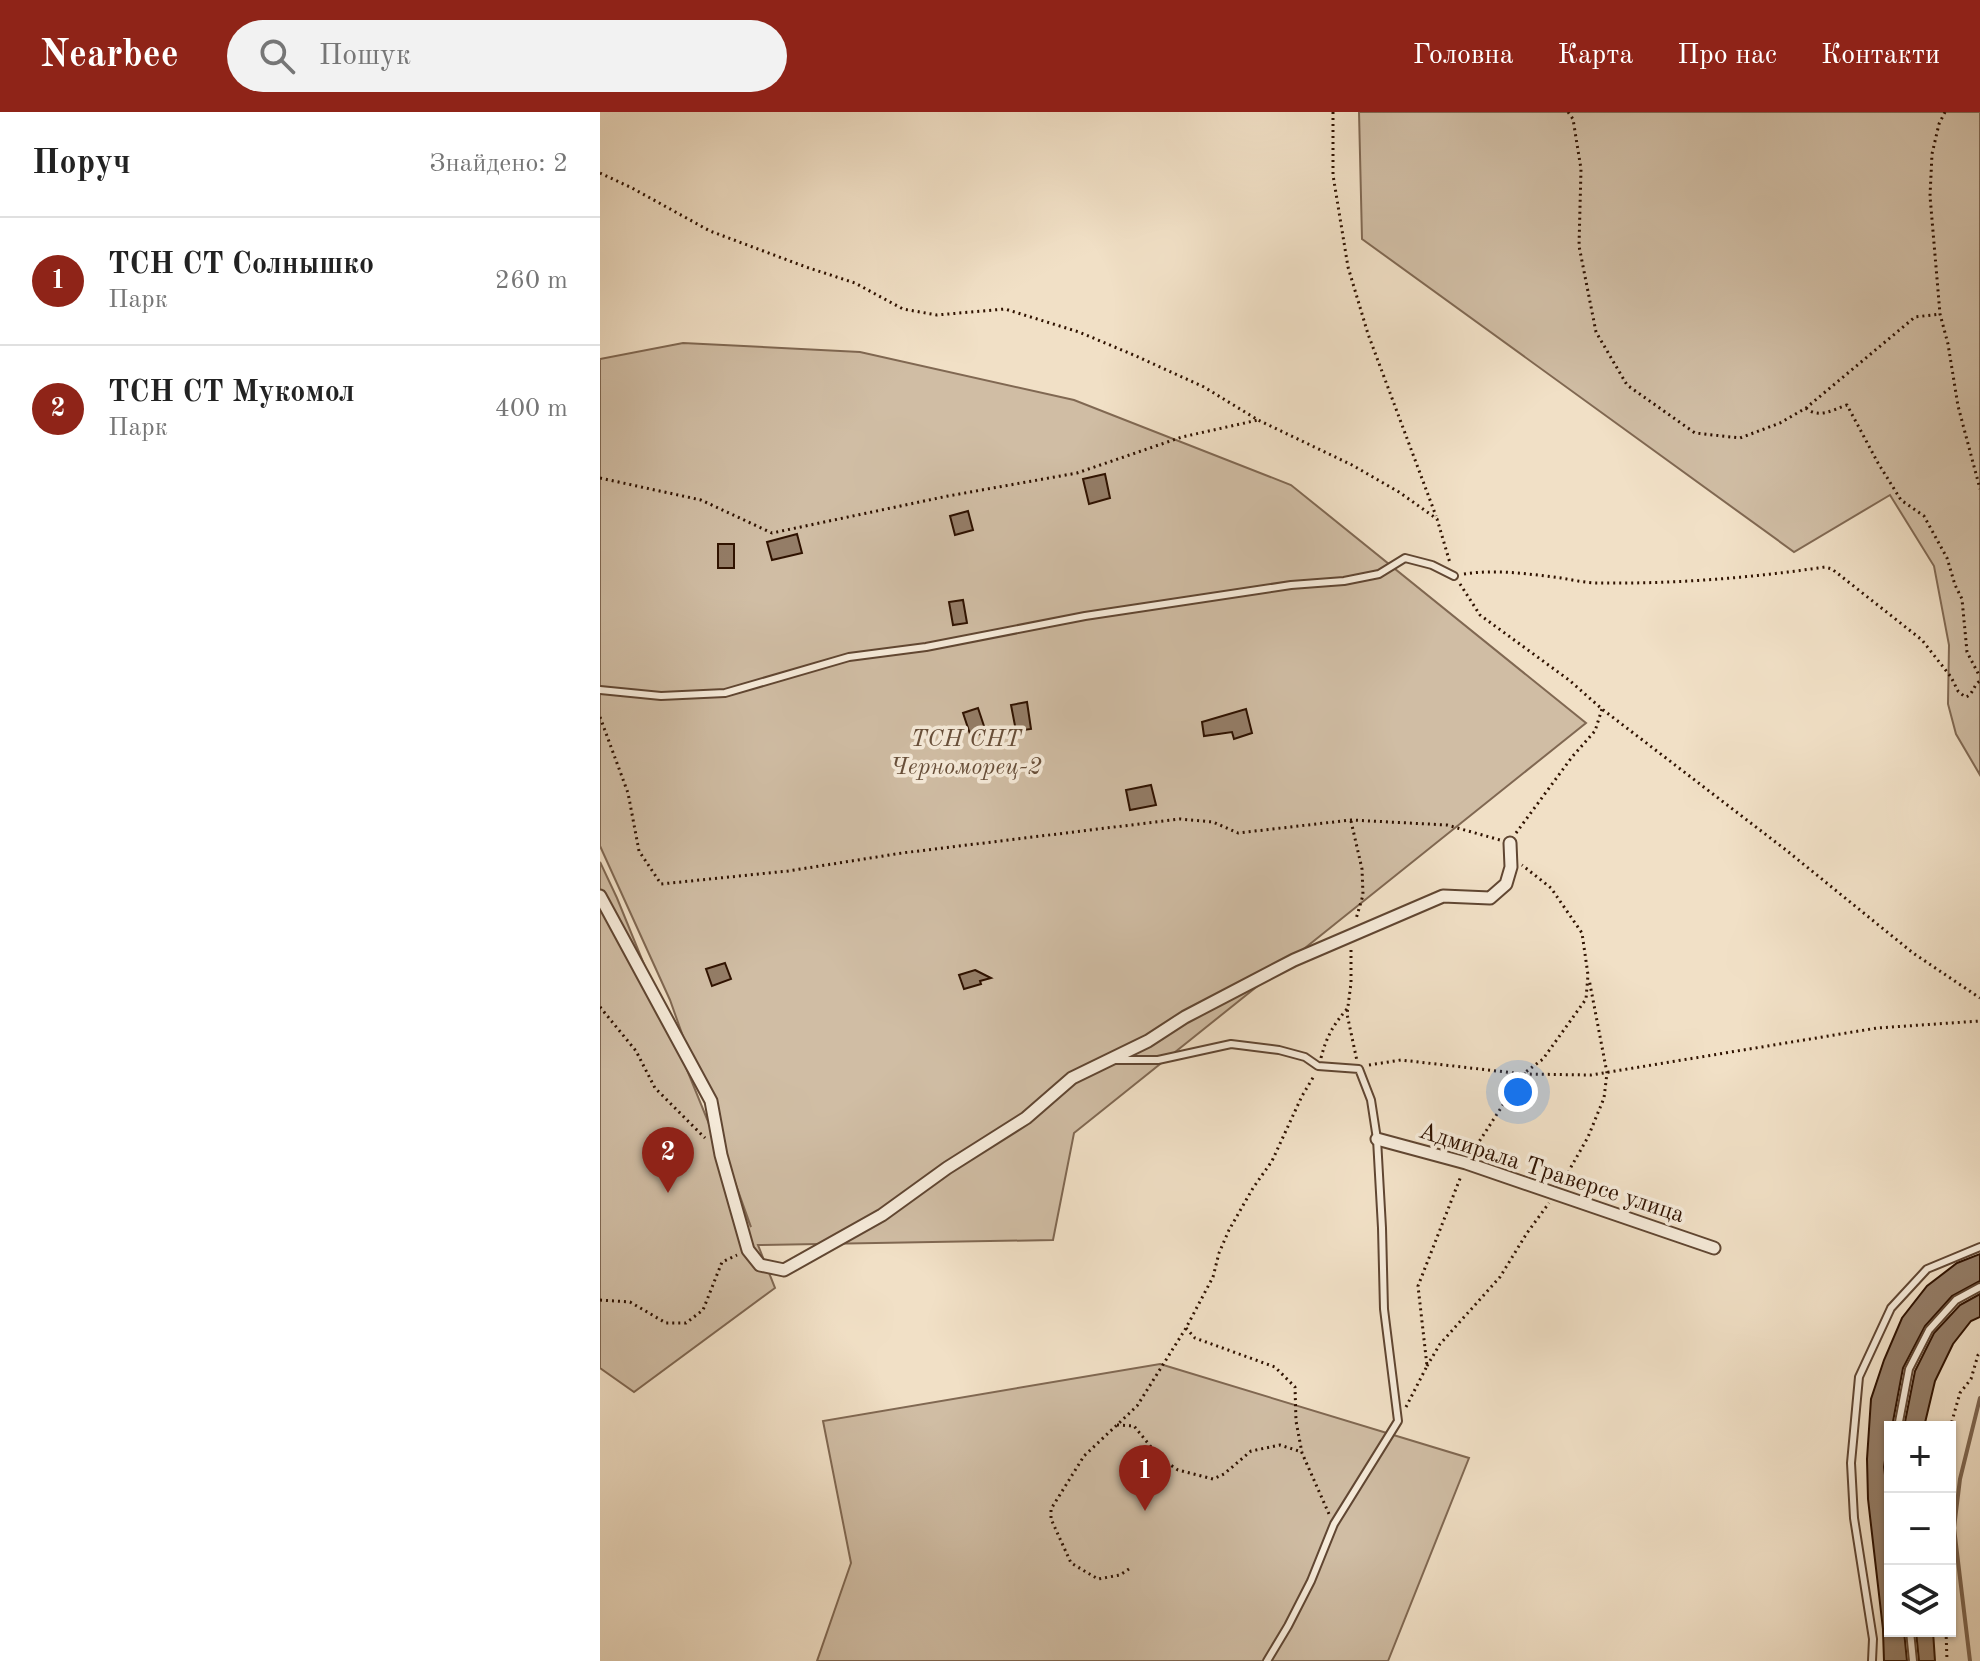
<!DOCTYPE html>
<html lang="uk">
<head>
<meta charset="utf-8">
<style>
  body { margin:0; font-family:"Old Standard TT",serif; background:#f2f2f2; color:#222 }
  .controls { position:absolute; right:24px; bottom:24px; display:grid; overflow:hidden; border-radius:0px; box-shadow:0 2px 6px #0004 }
  .controls button { width:72px; height:72px; display:grid; place-items:center; padding:0; border:0; border-bottom:2px solid #e0e0e0; background:#fff; color:#222; font:40px sans-serif }
  .you { position:absolute; left:918px; top:980px; width:28px; height:28px; margin:-20px; border:6px solid #fff; border-radius:50%; background:#1a73e8; box-shadow:0 0 0 12px #1a73e833 }
  .badge { display:grid; place-items:center; width:52px; height:52px; border-radius:50%; background:#8f2418; color:#fff; font-size:26px; font-weight:700 }
  .pin { position:absolute; translate:-50% -66px; filter:drop-shadow(0 2px 4px #0008) }
  .pin::after { content:''; position:absolute; top:42px; width:28px; height:24px; background:inherit; clip-path:polygon(0 0,100% 0,50% 100%) }
  .list { margin:0; padding:0; list-style:none }
  h2 { display:flex; justify-content:space-between; align-items:center; height:104px; margin:0; padding:0 32px; font-size:34px }
  h2 small { font-size:26px; font-weight:400; color:#767676 }
  .list li { display:grid; grid-template-columns:52px 1fr auto; gap:24px; align-items:center; box-sizing:border-box; height:128px; padding:0 32px; border-top:2px solid #e0e0e0 }
  .list b { display:block; font-size:30px; white-space:nowrap }
  .list p { margin:0; font-size:26px; white-space:nowrap; color:#767676 }
  .list em { font-size:26px; font-style:normal; color:#767676 }
  .icon { flex:none; width:44px; height:44px; fill:none; stroke:currentColor; stroke-width:2; stroke-linecap:round; stroke-linejoin:round }
  .map { position:relative; flex:none; width:1380px; height:1549px; overflow:hidden }
  header { display:flex; align-items:center; gap:48px; box-sizing:border-box; height:112px; padding:0 40px; background:#8f2418; color:#fff }
  header strong { font-size:38px }
  nav { display:flex; gap:44px; margin-inline-start:auto; font-size:28px }
  .search { width:560px; height:72px; background:#f2f2f2; display:flex; align-items:center; gap:20px; box-sizing:border-box; padding:0 28px; border-radius:44px; color:#767676; font-size:30px }
  main { display:flex }
  aside { flex:1; background:#fff }
  .map>svg:first-child { display:block }
  .green { fill:#d0bda4; stroke:#806852; stroke-width:2 }
  .lines { fill:none; stroke-linecap:round; stroke-linejoin:round }
  .stream { stroke:#7c644f; stroke-width:4 }
  .building { fill:#947d67; stroke:#2f1200; stroke-width:2 }
  .lane-casing { stroke:#604632; stroke-width:10 }
  .street-casing { stroke:#604632; stroke-width:15 }
  .path { stroke:#2f1200; stroke-width:3; stroke-dasharray:2 4; stroke-linecap:butt }
  .lane { stroke:#f6ebda; stroke-width:6 }
  .street { stroke:#f6ebda; stroke-width:11 }
  .labels { text-anchor:middle; stroke-width:7; stroke-linejoin:round; paint-order:stroke }
  .park-label { font-size:24px; font-style:italic; fill:#674e39; stroke:#f6ebda }
  .street-label { font-size:24px; fill:#2f1200; stroke:#f6ebda }
</style>
</head>
<body>
<header>
<strong>Nearbee</strong>
<div class="search"><svg class="icon" aria-label="search" viewBox="0 0 24 24"><circle cx="10" cy="10" r="6"/><path d="M15 15l6 6"/></svg>Пошук</div>
<nav><a>Головна</a><a>Карта</a><a>Про нас</a><a>Контакти</a></nav>
</header>
<main>
<aside>
<h2>Поруч<small>Знайдено: 2</small></h2>
<ul class="list">
<li><span class="badge">1</span><div><b>ТСН СТ Солнышко</b><p>Парк</p></div><em>260 m</em></li>
<li><span class="badge">2</span><div><b>ТСН СТ Мукомол</b><p>Парк</p></div><em>400 m</em></li>
</ul>
</aside>
<div class="map">
<svg width="1380" height="1549" viewBox="0 0 1380 1549">
  <rect width="100%" height="100%" fill="#f1e0c6"/>
  <filter id="stains"><feTurbulence type="fractalNoise" baseFrequency=".0025" numOctaves="4"/><feColorMatrix values="0 0 0 0 .2 0 0 0 0 .09 0 0 0 0 .02 0 0 0 .5 -.17"/></filter>
  <radialGradient id="worn" r=".72"><stop offset=".6" stop-color="#630" stop-opacity="0"/><stop offset="1" stop-color="#630" stop-opacity=".3"/></radialGradient>
  <!-- green -->
  <g class="green">
    <polygon points="759,0 1380,0 1380,663 1356,622 1348,592 1349,533 1334,454 1290,383 1194,440 762,127"/>
    <polygon points="83,231 260,240 474,288 691,373 986,611 474,1021 453,1128 158,1133 175,1176 34,1280 0,1256 0,750 17,786 151,1115 70,888 0,734 0,247"/>
    <polygon points="560,1252 869,1346 788,1549 217,1549 251,1451 223,1309"/>
  </g>
  <g class="lines">
    <!-- stream -->
    <polyline class="stream" points="1370,1549 1354,1416 1360,1367 1380,1286"/>
  </g>
  <!-- building -->
  <g class="building">
    <polygon points="505,362 510,386 489,392 483,367"/>
    <polygon points="368,399 373,418 355,423 350,404"/>
    <polygon points="197,422 202,441 172,448 167,430"/>
    <rect x="118" y="432" width="16" height="24"/>
    <polygon points="363,488 367,511 353,513 349,490"/>
    <polygon points="427,590 431,617 416,619 411,593"/>
    <polygon points="378,596 386,620 371,625 363,601"/>
    <polygon points="646,597 652,621 634,627 632,620 604,624 602,610"/>
    <polygon points="551,673 556,693 530,698 526,678"/>
    <polygon points="125,851 131,867 112,874 106,857"/>
    <polygon points="375,858 391,866 380,869 381,872 364,877 359,863"/>
    <polygon points="1380,1142 1380,1169 1352,1184 1325,1214 1303,1256 1292,1315 1290,1315 1284,1355 1290,1403 1290,1517 1283,1517 1268,1387 1267,1347 1271,1287 1284,1248 1302,1206 1327,1174 1357,1151"/>
    <polygon points="1380,1182 1380,1205 1371,1209 1353,1232 1335,1269 1324,1315 1304,1315 1315,1259 1334,1221 1360,1193"/>
    <polygon points="1283,1519 1304,1519 1307,1549 1284,1549"/>
    <polygon points="1316,1519 1333,1519 1335,1549 1319,1549"/>
  </g>
  <g class="lines">
    <!-- lane casing -->
    <g class="lane-casing">
      <g id="lane">
        <polyline points="0,578 61,584 125,581 249,545 326,535 485,504 691,473 744,469 779,462 805,446 832,453 854,464"/>
        <polyline points="514,948 558,948 631,932 679,938 705,945 718,954 759,957 771,988 777,1027 782,1116 784,1197 798,1309 734,1412 711,1469 688,1514 667,1549"/>
        <polyline points="1298,1315 1309,1257 1329,1218 1356,1188 1380,1175"/>
        <polyline points="1290,1355 1290,1356"/>
        <polyline points="1310,1519 1313,1549"/>
        <polyline points="1272,1549 1273,1527 1254,1406 1251,1351 1259,1265 1291,1196 1327,1157 1380,1135"/>
      </g>
    </g>
    <!-- street casing -->
    <g class="street-casing">
      <g id="street">
        <polyline points="0,784 111,989 121,1043 148,1138 160,1153 184,1158 282,1103 347,1056 426,1006 472,966 548,929 585,905 694,848 843,784 890,786 906,772 911,755 910,731"/>
        <polyline points="777,1027 866,1051 1114,1136"/>
      </g>
    </g>
    <!-- path -->
    <g class="path">
      <polyline points="733,0 733,63 748,155 768,222 836,404"/>
      <polyline points="968,0 973,7 981,57 979,134 996,220 1027,273 1095,321 1140,326 1180,311 1206,296 1315,205 1340,202"/>
      <polyline points="1345,0 1339,12 1332,42 1330,84 1340,202 1348,232 1358,294 1380,377"/>
      <polyline points="0,61 32,76 110,119 206,155 255,171 303,197 337,203 405,197 479,220 536,244 604,275 658,308 752,353 799,380 837,407 850,451"/>
      <path d="M1206,296C1219,307 1232,298 1247,293L1278,351L1301,388L1324,404L1347,446L1355,473L1362,487L1367,540L1380,565"/>
      <polyline points="0,366 101,388 172,421 348,384 477,361 582,325 658,308"/>
      <path d="M864,462C896,457 929,462 961,466C973,468 986,471 998,471C1074,472 1150,466 1225,455L1232,457L1322,528L1351,565L1358,579L1365,585C1373,584 1373,573 1380,569"/>
      <polyline points="860,472 880,503 969,568 1002,597 1186,738 1313,841 1380,886"/>
      <polyline points="0,605 28,681 39,739 61,772 188,759 302,741 580,707 613,710 638,721 751,708 847,713 900,728"/>
      <polyline points="751,709 762,757 763,783 756,807"/>
      <polyline points="916,721 972,645 995,619 1002,597"/>
      <polyline points="751,838 751,871 747,902 757,949"/>
      <polyline points="0,895 36,939 55,976 105,1026"/>
      <path d="M721,946C726,926 733,913 747,897"/>
      <polyline points="769,953 801,948 923,962 991,963 1277,916 1380,909"/>
      <polyline points="873,1039 923,962 943,947 986,887 988,863 982,821 951,776 922,753"/>
      <polyline points="962,1071 988,1025 1004,986 1007,961 989,867"/>
      <polyline points="0,1188 30,1190 66,1211 86,1211 103,1198 122,1150 137,1143"/>
      <polyline points="586,1216 595,1226 675,1255 695,1275 696,1309 702,1341 729,1402"/>
      <polyline points="827,1254 840,1232 900,1165 927,1121 949,1091"/>
      <polyline points="806,1295 827,1254 818,1174 861,1064"/>
      <polyline points="517,1313 534,1314 560,1346 578,1358 613,1367 624,1362 651,1339 680,1333 702,1340"/>
      <polyline points="1350,1316 1360,1281 1371,1267 1378,1243 1380,1241"/>
      <polyline points="529,1457 520,1463 498,1467 471,1451 451,1407 451,1397 484,1344 537,1294 586,1216 613,1165 619,1141 629,1118 653,1076 672,1049 702,984 714,964"/>
      <polyline points="1346,1519 1347,1549"/>
    </g>
    <!-- lane -->
    <use href="#lane" class="lane"/>
    <!-- street -->
    <use href="#street" class="street"/>
  </g>
  <g class="labels">
    <!-- park labels -->
    <g class="park-label">
      <text x="366" y="634">ТСН СНТ<tspan x="366" dy="28">Черноморец-2</tspan></text>
    </g>
    <!-- street labels -->
    <g class="street-label">
      <text transform="translate(952 1060) rotate(18)" y="8">Адмирала Траверсе улица</text>
    </g>
  </g>
  <rect width="100%" height="100%" filter="url(#stains)"/>
  <rect width="100%" height="100%" fill="url(#worn)"/>
</svg>
<div class="controls">
<button>+</button>
<button>−</button>
<button><svg class="icon" aria-label="layers" viewBox="0 0 24 24"><path d="M12 4l9 5-9 5-9-5zM3 14l9 5 9-5"/></svg></button>
</div>
<div class="you"></div>
<div class="pin badge" style="left:545px;top:1399px">1</div>
<div class="pin badge" style="left:68px;top:1081px">2</div>
</div>
</main>
</body>
</html>
